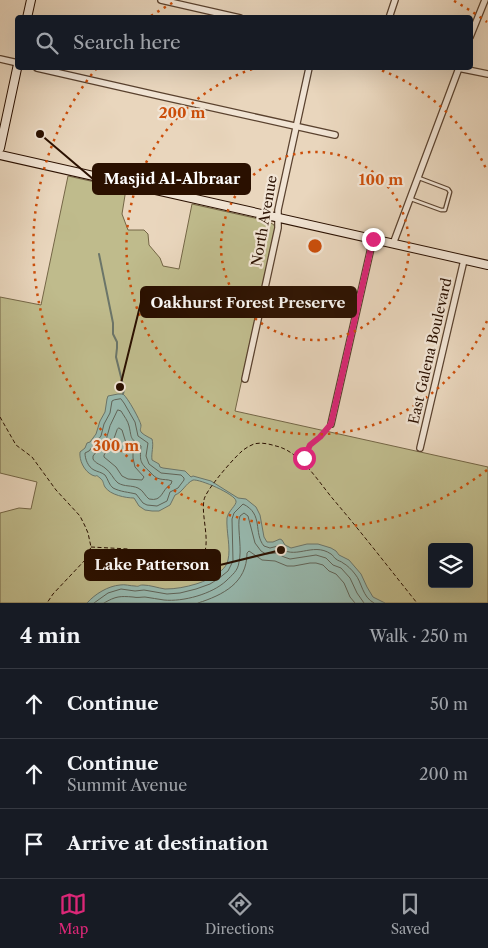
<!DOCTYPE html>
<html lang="en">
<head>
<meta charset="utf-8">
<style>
  body { margin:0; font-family:"Libre Caslon Text",serif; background:#20242c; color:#f1f3f6 }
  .controls { position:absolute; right:15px; bottom:15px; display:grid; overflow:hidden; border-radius:5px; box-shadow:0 5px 20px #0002 }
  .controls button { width:45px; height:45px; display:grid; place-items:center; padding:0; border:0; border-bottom:1px solid #363941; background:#171b24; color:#f1f3f6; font:25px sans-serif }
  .stop { position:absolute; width:15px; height:15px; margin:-11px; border:4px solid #db2777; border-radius:50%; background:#fff }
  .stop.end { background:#db2777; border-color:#fff; box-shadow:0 1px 5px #0008 }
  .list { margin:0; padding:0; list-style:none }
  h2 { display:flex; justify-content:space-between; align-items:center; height:65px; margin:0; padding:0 20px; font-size:21px }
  h2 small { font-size:16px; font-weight:400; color:#9ea1a6 }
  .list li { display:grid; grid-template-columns:32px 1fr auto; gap:15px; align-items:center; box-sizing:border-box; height:70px; padding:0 20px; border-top:1px solid #363941 }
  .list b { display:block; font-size:19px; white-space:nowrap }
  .list p { margin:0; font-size:16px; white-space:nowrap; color:#9ea1a6 }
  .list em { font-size:16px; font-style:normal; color:#9ea1a6 }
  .icon { flex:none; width:28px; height:28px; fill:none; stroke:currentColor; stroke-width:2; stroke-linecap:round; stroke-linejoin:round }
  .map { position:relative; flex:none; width:488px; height:603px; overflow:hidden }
  .search { position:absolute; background:#171b24; box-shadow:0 5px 20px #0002; left:15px; right:15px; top:15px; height:55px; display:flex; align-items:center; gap:12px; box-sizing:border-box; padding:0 18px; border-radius:5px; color:#9ea1a6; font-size:19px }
  .sheet { height:275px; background:#171b24 }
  nav { display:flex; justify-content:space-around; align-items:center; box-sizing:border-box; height:70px; border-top:1px solid #363941; background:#171b24; font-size:14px; color:#9ea1a6 }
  nav a { display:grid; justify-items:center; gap:2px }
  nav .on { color:#db2777 }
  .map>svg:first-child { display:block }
  .green { fill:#bfbb8c; stroke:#746646; fill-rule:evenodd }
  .water { fill:#97b9af; stroke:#6b7569 }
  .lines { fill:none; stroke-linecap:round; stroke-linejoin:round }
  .shore { stroke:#606458; stroke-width:1 }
  .stream { stroke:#6b7569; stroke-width:2 }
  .lane-casing { stroke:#5a422f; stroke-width:5 }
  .street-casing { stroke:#5a422f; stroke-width:8 }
  .secondary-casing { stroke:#2a1000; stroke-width:10 }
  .path { stroke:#2a1000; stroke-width:1; stroke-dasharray:4 2.5; stroke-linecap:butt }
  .lane { stroke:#f1e4d4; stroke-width:2.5 }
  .street { stroke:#f1e4d4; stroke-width:5.5 }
  .secondary { stroke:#f1e4d4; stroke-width:8 }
  .route { stroke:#db2777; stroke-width:6 }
  .ring { fill:none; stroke:#cc4e0a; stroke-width:2.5; stroke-dasharray:2.5 5 }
  .labels { text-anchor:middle; stroke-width:4.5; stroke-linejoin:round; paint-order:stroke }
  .street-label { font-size:14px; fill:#2a1000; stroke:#f1e4d4 }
  .centre { fill:#cc4e0a; stroke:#f1e4d4; stroke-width:2.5 }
  .ring-label { font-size:15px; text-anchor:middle; font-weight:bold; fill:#cc4e0a; stroke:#f1e4d4; stroke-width:4.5; stroke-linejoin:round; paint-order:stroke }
  .leader { fill:none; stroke:#2a1000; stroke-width:2 }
  .callout-dot { fill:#2a1000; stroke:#f1e4d4; stroke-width:2 }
  .callout { fill:#2a1000; stroke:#2a1000; stroke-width:2 }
  .callout-label { font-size:15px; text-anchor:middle; font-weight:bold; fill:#fff }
</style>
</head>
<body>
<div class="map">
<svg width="488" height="603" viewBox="0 0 488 603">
  <rect width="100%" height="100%" fill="#e9d6bd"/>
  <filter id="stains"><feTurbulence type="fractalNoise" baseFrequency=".004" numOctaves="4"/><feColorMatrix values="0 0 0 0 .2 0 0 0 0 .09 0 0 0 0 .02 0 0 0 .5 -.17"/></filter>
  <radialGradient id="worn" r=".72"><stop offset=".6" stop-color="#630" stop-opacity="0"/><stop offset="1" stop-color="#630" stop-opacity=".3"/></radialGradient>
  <!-- green -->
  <path class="green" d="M68,176L126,189L122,214L128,230H144L148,234L149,245L160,258L163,266L179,269L192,204L268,221L274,225L275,228L235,411L488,467V603H0V513L19,508L31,509L37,482L0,473V297L41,305ZM432,547H469V584H432Z"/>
  <!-- water -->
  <path class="water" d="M118,394H123C128,398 140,420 141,425C141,429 139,430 142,433C144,435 150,438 152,439C154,446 151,453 152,460L159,464L160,467L163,468L185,471L191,477L193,476L211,481L238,498L246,499L256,507L260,515L264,537L267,542H273L280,539L282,540L285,545L291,548L307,544H318L331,548L336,551L339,555L349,560L361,574L367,587L373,597L385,603H87C95,594 108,586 120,585C125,584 130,586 135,586C140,587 138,585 143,585C150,585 158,588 165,589C176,589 186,587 196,584C206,581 226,572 228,560C231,548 226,531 227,518C228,511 237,505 236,501C235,494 200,479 193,480C185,484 183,492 175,495L170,505L159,511H152L145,510L139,506L134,498C126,498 110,495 105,487C103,484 104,481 100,478C94,473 99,478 92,475C84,471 79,460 80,452L85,448L87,443L90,442L96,434L100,421L105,412L107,399L108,396Z"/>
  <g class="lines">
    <!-- shore -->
    <g class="shore">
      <path d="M121,399L124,403L135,422L138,436L148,443L146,456L149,464L161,473L181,475L184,478V480L178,488L170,492L167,501L157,506L147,505L143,503L136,494C128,492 121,492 113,488C109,485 108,479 105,475C101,472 98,472 94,470C88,467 85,459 85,453L89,451L101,436L104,424L110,413L112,401L114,400Z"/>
      <path d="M118,410L121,411C124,416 128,421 129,426C132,438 129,438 141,446C140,460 139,462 150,472C153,475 155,478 160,479C164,480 167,479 172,481L171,484C161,490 163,502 149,499C145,496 143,490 138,488C131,485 125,487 118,483C113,479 111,472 105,468C100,464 96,464 93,459V456L106,440L110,426Z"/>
      <polygon points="119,428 122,430 126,443 133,450 133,458 135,467 144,477 142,480 128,479 122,476 116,467 104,457 104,455 112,444 117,430"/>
      <path d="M94,603L108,593L121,589L135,591L144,590L167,594L180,593L196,589L210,584L218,579L228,571L233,561L232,519L234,513L243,504C264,514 253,533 264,546L270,548L278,546C294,562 312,541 331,554C333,555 334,558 336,559C338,561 341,561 343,563C347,565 352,570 355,574C362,582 362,597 374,603"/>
      <path d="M104,603C116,596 120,596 133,597C137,598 141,597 145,597C151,598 158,599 164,600C183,602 212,594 226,581C232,575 238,571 239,562C242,550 238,532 239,520L240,516L244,513L248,516L255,543L261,551L266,554L276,553L284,557L290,559L316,555L326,558L333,565L341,568L350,578L357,593L364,603"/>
      <path d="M198,603C223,595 247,583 247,553L249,551L262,560L275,561L287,566H294L310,563H316L323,565L329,571L336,574L344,583L350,597L355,603"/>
    </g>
    <!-- stream -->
    <polyline class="stream" points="99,254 113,323 113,334 117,342 117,348 116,357 124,389 123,394"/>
    <!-- lane casing -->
    <g class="lane-casing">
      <polyline id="lane" points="411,199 441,210 445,210 450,192 448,189 419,178"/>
    </g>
    <!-- street casing -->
    <g class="street-casing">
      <g id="street">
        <polyline points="161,0 240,18"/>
        <polyline points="389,18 395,0"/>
        <polyline points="470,37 485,0"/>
        <polyline points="0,59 18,63"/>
        <polyline points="37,68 160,96 335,135"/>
        <polyline points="458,68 488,74"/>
        <polyline points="393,244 459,68"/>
        <polyline points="245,379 278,228 278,210 309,68"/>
        <polyline points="331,424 373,239"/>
        <polyline points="420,448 464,260"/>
      </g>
    </g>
    <!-- secondary casing -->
    <g class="secondary-casing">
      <g id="secondary">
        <polyline points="27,18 31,0"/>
        <polyline points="0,148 18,64"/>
        <polyline points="0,155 488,265"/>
      </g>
    </g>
    <!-- path -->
    <g class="path">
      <polyline points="0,417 16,445 32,457 56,490 80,516 85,526 88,533 91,547 86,559 53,594 47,603"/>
      <polyline points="301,460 304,458 310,445 320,437 327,429"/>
      <path d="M91,547L129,549C138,552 142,560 149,566C160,573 181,573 193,567C217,554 200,520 204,500C205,491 233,459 241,452C244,449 249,446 254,444C261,442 269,444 276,446C285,448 292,453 299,459C311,469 323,487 333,499C362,533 389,568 417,603"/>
    </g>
    <!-- lane -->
    <use href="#lane" class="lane"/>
    <!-- street -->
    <use href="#street" class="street"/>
    <!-- secondary -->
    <use href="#secondary" class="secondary"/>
  </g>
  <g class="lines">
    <!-- route -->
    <polyline class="route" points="304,458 310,445 320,437 331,424 373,239"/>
  </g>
  <!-- distance rings -->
  <g class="ring">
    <circle cx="315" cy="246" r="94"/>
    <path d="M487 321A188 188 0 1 1 255 68M375 68A188 188 0 0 1 487 171"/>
    <path d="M487 470A282 282 0 0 1 96 69M151 16A282 282 0 0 1 176 1M454 1A282 282 0 0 1 487 22"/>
  </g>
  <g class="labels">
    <!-- street labels -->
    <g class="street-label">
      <text transform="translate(264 221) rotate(-80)" y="5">North Avenue</text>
      <text transform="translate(430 351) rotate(-77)" y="5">East Galena Boulevard</text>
    </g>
  </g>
  <circle cx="315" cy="246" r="8" class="centre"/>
  <g class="ring-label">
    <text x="182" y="118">200 m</text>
    <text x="381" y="185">100 m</text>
    <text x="116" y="451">300 m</text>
  </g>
  <!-- callouts -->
  <path class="leader" d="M40 134L93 179M120 387L141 302M281 550L220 565"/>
  <g class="callout-dot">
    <circle cx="40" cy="134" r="5"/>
    <circle cx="120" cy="387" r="5"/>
    <circle cx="281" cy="550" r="5"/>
  </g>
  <g class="callout">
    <rect x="93" y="164" width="157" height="30" rx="5"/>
    <rect x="141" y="287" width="215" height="30" rx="5"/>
    <rect x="85" y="550" width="135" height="30" rx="5"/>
  </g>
  <g class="callout-label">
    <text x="172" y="184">Masjid Al-Albraar</text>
    <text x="248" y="308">Oakhurst Forest Preserve</text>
    <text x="152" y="570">Lake Patterson</text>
  </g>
  <rect width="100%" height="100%" filter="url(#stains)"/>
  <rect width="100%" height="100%" fill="url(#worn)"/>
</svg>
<div class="controls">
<button><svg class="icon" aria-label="layers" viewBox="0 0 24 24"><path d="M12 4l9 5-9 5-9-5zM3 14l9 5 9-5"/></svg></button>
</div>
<div class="stop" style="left:304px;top:458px"></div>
<div class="stop end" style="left:373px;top:239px"></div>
<div class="search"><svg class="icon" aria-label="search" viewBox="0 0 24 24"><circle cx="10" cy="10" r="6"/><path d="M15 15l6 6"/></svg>Search here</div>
</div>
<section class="sheet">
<h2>4 min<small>Walk · 250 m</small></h2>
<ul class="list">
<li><svg class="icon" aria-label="ahead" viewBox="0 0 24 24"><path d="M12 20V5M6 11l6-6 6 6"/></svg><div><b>Continue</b></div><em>50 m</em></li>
<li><svg class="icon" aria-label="ahead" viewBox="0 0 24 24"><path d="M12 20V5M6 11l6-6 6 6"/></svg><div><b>Continue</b><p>Summit Avenue</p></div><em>200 m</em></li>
<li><svg class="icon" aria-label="arrive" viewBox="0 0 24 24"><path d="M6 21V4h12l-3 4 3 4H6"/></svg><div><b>Arrive at destination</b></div></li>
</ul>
</section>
<nav>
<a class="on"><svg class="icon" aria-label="map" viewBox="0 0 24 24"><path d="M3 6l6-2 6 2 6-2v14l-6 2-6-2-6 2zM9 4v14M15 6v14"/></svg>Map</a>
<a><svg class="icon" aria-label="directions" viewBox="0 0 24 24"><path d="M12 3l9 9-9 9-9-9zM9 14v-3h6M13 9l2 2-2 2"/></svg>Directions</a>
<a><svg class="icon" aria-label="saved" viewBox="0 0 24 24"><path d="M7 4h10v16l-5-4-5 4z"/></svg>Saved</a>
</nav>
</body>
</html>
